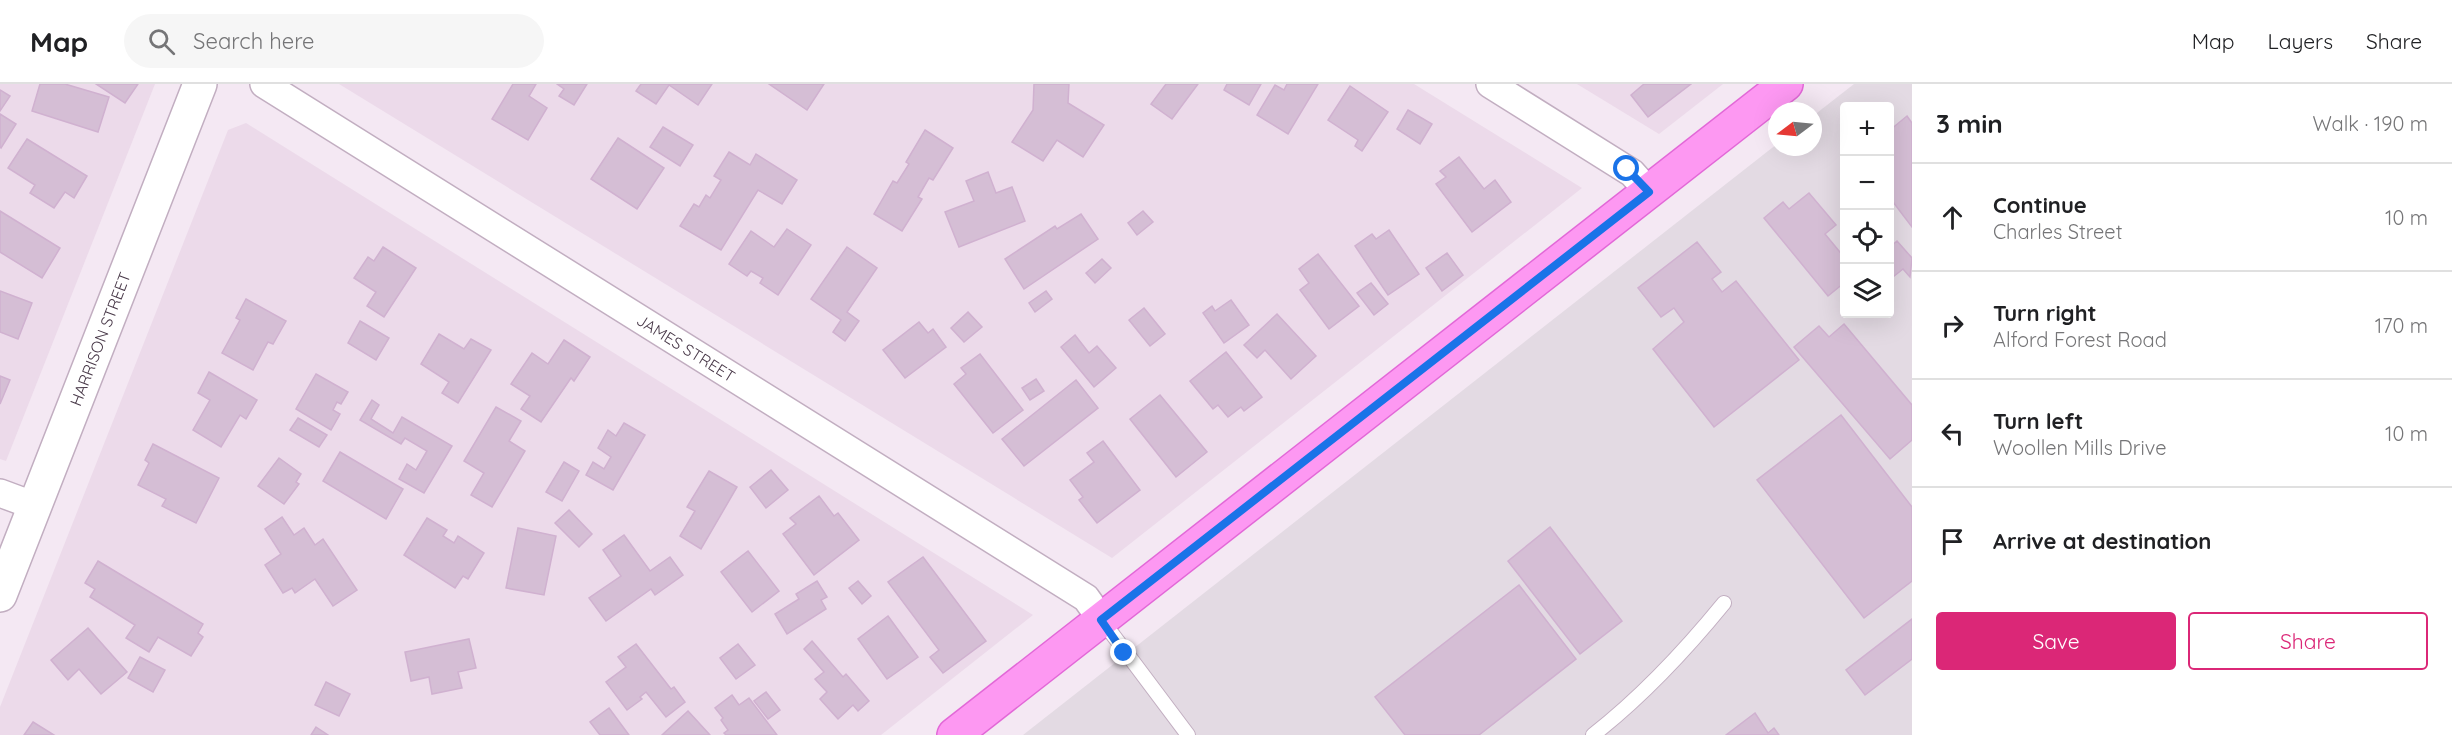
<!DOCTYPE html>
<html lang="en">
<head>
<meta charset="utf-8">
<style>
  body { margin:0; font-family:Quicksand,sans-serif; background:#f6f6f6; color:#202124 }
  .controls { position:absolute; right:18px; top:18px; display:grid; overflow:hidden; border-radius:6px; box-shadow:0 6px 24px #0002 }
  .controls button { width:54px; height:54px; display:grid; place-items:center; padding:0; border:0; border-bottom:2px solid #e0e0e0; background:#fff; color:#202124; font:30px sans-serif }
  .compass { position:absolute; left:1768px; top:18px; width:54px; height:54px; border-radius:50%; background:#fff; box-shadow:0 6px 24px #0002; rotate:254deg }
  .stop { position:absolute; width:18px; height:18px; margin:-14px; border:4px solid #1a73e8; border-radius:50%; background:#fff }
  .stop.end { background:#1a73e8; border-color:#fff; box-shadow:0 2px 6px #0008 }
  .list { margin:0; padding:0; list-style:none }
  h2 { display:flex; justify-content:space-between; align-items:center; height:78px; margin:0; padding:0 24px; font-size:26px }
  h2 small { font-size:20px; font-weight:400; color:#757577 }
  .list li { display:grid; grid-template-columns:39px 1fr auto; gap:18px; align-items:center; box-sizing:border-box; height:108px; padding:0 24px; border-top:2px solid #e0e0e0 }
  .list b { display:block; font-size:22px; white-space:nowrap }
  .list p { margin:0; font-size:20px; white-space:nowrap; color:#757577 }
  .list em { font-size:20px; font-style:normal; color:#757577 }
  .actions { display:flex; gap:12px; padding:18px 24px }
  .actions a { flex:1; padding:14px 0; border:2px solid #db2777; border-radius:6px; text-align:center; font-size:21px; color:#db2777 }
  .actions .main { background:#db2777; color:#fff }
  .icon { flex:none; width:33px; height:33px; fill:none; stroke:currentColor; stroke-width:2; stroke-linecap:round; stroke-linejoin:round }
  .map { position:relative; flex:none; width:1912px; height:651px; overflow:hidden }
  header { display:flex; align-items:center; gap:36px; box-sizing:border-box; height:84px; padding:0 30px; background:#fff; border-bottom:2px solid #e0e0e0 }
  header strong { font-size:28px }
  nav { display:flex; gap:33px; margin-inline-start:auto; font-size:21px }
  .search { width:420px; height:54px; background:#f6f6f6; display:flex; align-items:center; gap:15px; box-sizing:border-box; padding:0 21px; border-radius:33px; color:#757577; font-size:22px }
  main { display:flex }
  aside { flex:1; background:#fff }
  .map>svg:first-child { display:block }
  .residential { fill:#ecdaea }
  .industrial { fill:#e3dae3; fill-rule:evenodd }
  .building { fill:#d5bed5; stroke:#d0b1d0; stroke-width:1.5 }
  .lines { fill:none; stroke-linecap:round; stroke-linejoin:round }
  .service-casing { stroke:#c2aec1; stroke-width:16 }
  .minor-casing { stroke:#c2aec1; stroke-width:30 }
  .tertiary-casing { stroke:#c2aec1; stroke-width:36 }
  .primary-casing { stroke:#e268d7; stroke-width:36 }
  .service { stroke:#fff; stroke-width:14 }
  .minor { stroke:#fff; stroke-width:27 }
  .tertiary { stroke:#fff; stroke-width:33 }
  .primary { stroke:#fd98f2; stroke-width:33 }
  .route { stroke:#1a73e8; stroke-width:8 }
  .labels { text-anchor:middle; stroke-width:4.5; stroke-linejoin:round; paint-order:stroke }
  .street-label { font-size:16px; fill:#473747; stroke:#fff }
</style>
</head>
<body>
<header>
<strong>Map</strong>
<div class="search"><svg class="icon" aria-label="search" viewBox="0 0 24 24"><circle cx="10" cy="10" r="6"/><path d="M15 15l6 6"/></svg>Search here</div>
<nav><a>Map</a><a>Layers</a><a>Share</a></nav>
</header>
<main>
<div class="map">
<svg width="1912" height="651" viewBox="0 0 1912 651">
  <rect width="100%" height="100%" fill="#f4e8f3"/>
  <!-- residential -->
  <g class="residential">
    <polygon points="0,0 155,0 6,377 0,375"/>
    <polygon points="339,0 1414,0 1582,104 1112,474"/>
    <polygon points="1577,0 1723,0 1659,50"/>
    <polygon points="246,39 1033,531 881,651 0,651 0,623 228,46"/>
  </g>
  <!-- industrial -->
  <path class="industrial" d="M1854,0H1912V651H1023L1777,60V63H1813V32ZM1844,22H1890V230H1844Z"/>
  <!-- building -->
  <g class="building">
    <polygon points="40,0 65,0 109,13 98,48 32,27"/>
    <polygon points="96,0 138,0 125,19"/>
    <polygon points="513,0 536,0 529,12 547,24 528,56 492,35"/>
    <polygon points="557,0 587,0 574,21 559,12 564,5"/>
    <polygon points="641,0 712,0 698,21 669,1 656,20 636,7"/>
    <polygon points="769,0 824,0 807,26"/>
    <polygon points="1034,0 1069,0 1068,19 1104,41 1083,73 1057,56 1043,77 1012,58 1033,26"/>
    <polygon points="1166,0 1198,0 1172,35 1151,20"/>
    <polygon points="1227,0 1261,0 1249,21 1224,6"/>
    <polygon points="1287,0 1318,0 1288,50 1257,31 1275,1 1284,6"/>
    <polygon points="1644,0 1691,0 1648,33 1631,11"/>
    <polygon points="1350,2 1388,28 1362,67 1355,62 1358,56 1328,36"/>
    <polygon points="0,6 10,12 0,27"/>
    <polygon points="1408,26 1432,40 1420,60 1397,45"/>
    <polygon points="0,30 16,40 1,64 0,63"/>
    <polygon points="1907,32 1912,39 1912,143 1890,114 1890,46"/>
    <polygon points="663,43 693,61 680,82 650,63"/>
    <polygon points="925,46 953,64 933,96 929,94 918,113 922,115 902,147 874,130 893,97 897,99 909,80 906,78"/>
    <polygon points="618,54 664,84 637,125 591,95"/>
    <polygon points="27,55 87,92 74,114 65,108 54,124 30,109 35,101 8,84"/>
    <polygon points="729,68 750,81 756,70 797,96 782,120 758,106 721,166 680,142 694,120 699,123 706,111 710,114 721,96 714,92"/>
    <polygon points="1459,73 1484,105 1495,96 1511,118 1472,148 1436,100 1446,93 1440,87"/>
    <polygon points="988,88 996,109 1012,103 1025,137 959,163 945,128 974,117 966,97"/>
    <polygon points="1809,109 1836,141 1825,150 1844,173 1844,199 1828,212 1764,134 1783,118 1789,125"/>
    <polygon points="0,127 60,164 42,194 0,168"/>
    <polygon points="1143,127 1153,138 1137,151 1128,139"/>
    <polygon points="1081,130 1098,155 1024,205 1005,175 1055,142 1057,145"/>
    <polygon points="787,145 811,161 778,211 760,199 763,194 751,187 747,192 729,180 751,147 774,163"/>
    <polygon points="1389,146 1419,190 1388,211 1355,162 1372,150 1376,155"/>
    <polygon points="1897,157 1912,174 1910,193 1903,185 1893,193 1890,188 1890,176 1893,173 1890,163"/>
    <polygon points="1697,158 1721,188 1712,195 1722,208 1736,197 1799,276 1714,343 1653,265 1684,238 1674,224 1661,233 1638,204"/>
    <polygon points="383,163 416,184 384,233 367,222 376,208 354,194 368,173 374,177"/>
    <polygon points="847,163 877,184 847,228 859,237 845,257 833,248 841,236 811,215"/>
    <polygon points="1447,169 1463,191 1442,207 1426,184"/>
    <polygon points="1318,170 1359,222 1329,245 1300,206 1309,199 1299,185"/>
    <polygon points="1102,175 1111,184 1095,199 1086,189"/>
    <polygon points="1371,199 1388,220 1374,231 1357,209"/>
    <polygon points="0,207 32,219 18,255 0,248"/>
    <polygon points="1046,207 1052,215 1035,228 1029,219"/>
    <polygon points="246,215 286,237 273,260 268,258 253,286 222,269 240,236 236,234"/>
    <polygon points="1231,216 1249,241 1224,259 1203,229 1212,222 1215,227"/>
    <polygon points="1144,224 1165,250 1150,262 1129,236"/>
    <polygon points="968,228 982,243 964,258 951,244"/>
    <polygon points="1277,230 1316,272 1291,295 1265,266 1257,274 1244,261"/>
    <polygon points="360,237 389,254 376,276 348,259"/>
    <polygon points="919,238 928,249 933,245 946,263 905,294 883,266"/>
    <polygon points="1844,240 1912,321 1912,356 1890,375 1794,263 1819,242 1829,253"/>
    <polygon points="439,250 464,265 471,255 491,266 458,319 442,309 449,298 421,280"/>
    <polygon points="1075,251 1089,269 1097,262 1116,284 1094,303 1061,263"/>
    <polygon points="564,256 590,273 574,297 571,294 541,338 521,325 530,312 511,300 532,269 548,280"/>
    <polygon points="1226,268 1262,313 1244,327 1241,323 1228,333 1218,321 1213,325 1190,297"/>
    <polygon points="980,270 1023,326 993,349 954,300 966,290 961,284"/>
    <polygon points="209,288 257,316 246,335 240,331 221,363 193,346 210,316 198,309"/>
    <polygon points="316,290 348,308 341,320 337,318 333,326 340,330 331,346 296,325"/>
    <polygon points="0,292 10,296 0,320"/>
    <polygon points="1036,295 1044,307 1030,316 1022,304"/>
    <polygon points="1076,296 1098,324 1024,382 1002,355"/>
    <polygon points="1160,311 1207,368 1176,393 1130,335"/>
    <polygon points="372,316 379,321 371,335 393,349 402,333 452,362 424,409 399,395 407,380 416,386 427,367 405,354 401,360 360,336"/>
    <polygon points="496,323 521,337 509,357 525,367 492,423 471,411 484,389 464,377"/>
    <polygon points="1841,331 1912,423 1912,497 1864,534 1757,396"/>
    <polygon points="298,334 327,351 319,363 290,346"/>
    <polygon points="624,339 645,351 613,406 586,391 593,378 604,385 611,373 598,364 608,346 616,352"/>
    <polygon points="1103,357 1140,406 1097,439 1079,416 1083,413 1070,396 1094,378 1087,369"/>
    <polygon points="153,360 219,394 196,439 162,422 166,415 138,401 149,379 145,376"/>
    <polygon points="340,368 403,405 386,435 323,397"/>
    <polygon points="279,374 301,390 296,398 299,400 284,420 258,402"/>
    <polygon points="564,378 579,387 562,417 546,408"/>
    <polygon points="771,386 788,406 766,424 750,403"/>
    <polygon points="709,387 737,403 701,465 680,452 695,427 687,423"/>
    <polygon points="819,412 834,432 838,429 859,456 814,491 783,450 796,440 790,434"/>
    <polygon points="569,426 592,450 579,463 555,439"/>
    <polygon points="282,433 294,451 304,444 315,461 323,455 357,506 333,522 315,495 295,509 292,504 283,509 265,481 281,470 265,445"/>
    <polygon points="427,434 447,446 443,452 454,459 458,452 484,469 468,495 463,492 455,504 404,471"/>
    <polygon points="1550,443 1622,537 1580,570 1508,477"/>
    <polygon points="518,444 556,452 544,511 506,504"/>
    <polygon points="624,451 650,487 670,473 683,491 655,511 651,505 606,537 589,514 621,492 603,466"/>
    <polygon points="748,467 779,507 752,528 721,488"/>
    <polygon points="923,473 986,557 943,589 930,573 939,566 888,498"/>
    <polygon points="98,477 203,540 198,549 203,553 191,572 158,553 149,568 126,554 135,541 90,513 95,505 85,499"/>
    <polygon points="817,497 827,513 821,516 826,525 787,550 775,530 799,515 796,510"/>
    <polygon points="858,497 871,512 862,520 849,504"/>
    <polygon points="1519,501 1576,575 1479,651 1405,651 1375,613"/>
    <polygon points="888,532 918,573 887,595 858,555"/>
    <polygon points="1912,535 1912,575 1865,611 1846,586"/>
    <polygon points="88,544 127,588 101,610 79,585 68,596 51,576"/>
    <polygon points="469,555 476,584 458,588 462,604 432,610 429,593 411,597 405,568"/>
    <polygon points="812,557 843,593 846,590 869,617 858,627 853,621 838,635 820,615 827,608 815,595 824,588 804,565"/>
    <polygon points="636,560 671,605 674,603 685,618 666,633 646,608 640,613 642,615 627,626 606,598 626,583 618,573"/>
    <polygon points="738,560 755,581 736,595 720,574"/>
    <polygon points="140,573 165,586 153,608 128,594"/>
    <polygon points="326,598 350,610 339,632 315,621"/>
    <polygon points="766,608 780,626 768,635 754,617"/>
    <polygon points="732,611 739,621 749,614 777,651 726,651 724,649 728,646 721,636 723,634 715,624"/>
    <polygon points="609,624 629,651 600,651 590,638"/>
    <polygon points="688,627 710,651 662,651"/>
    <polygon points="1755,629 1768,649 1774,644 1779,651 1726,651"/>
    <polygon points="33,638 54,651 24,651"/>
    <polygon points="316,643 328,651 311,651"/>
  </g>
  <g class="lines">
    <!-- service casing -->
    <g class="service-casing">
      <g id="service">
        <polyline points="1101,535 1188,651"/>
        <path d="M1593,651C1643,612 1684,568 1724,519"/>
      </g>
    </g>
    <!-- minor casing -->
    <g class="minor-casing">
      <g id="minor">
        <polyline points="264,0 1086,514 1101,535"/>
        <polyline points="1490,0 1632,89 1649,108"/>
        <polyline points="0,409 35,422"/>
      </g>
    </g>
    <!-- tertiary casing -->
    <g class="tertiary-casing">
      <polyline id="tertiary" points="0,511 200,0"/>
    </g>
    <!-- primary casing -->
    <g class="primary-casing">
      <polyline id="primary" points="954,651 1786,0"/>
    </g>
    <!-- service -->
    <use href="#service" class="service"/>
    <!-- minor -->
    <use href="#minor" class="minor"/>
    <!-- tertiary -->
    <use href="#tertiary" class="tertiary"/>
    <!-- primary -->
    <use href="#primary" class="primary"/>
  </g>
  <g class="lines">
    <!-- route -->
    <polyline class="route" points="1124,569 1101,536 1649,108 1627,85"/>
  </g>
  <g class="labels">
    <!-- street labels -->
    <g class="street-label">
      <text transform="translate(100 255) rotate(-69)" y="6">HARRISON STREET</text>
      <text transform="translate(686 264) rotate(32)" y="6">JAMES STREET</text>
    </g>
  </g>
</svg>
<div class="controls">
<button>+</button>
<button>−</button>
<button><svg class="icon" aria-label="locate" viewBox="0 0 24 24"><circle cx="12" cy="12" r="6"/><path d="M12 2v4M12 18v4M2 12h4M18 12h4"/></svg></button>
<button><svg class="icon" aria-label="layers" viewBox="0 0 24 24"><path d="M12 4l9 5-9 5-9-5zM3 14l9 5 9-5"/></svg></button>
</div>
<svg class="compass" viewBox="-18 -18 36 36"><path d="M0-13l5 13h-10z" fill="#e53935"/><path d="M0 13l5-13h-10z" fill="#757577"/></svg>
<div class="stop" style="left:1627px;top:85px"></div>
<div class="stop end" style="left:1124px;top:569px"></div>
</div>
<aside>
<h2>3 min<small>Walk · 190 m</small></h2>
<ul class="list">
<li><svg class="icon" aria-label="ahead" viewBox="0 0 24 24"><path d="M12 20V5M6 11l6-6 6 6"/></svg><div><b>Continue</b><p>Charles Street</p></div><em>10 m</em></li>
<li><svg class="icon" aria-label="right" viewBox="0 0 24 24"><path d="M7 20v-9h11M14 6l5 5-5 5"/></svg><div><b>Turn right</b><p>Alford Forest Road</p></div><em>170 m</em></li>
<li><svg class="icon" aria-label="left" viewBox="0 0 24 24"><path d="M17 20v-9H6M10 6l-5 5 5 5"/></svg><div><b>Turn left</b><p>Woollen Mills Drive</p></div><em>10 m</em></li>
<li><svg class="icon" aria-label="arrive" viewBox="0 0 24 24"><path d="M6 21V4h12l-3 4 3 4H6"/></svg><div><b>Arrive at destination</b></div></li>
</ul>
<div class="actions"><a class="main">Save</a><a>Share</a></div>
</aside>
</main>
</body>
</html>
